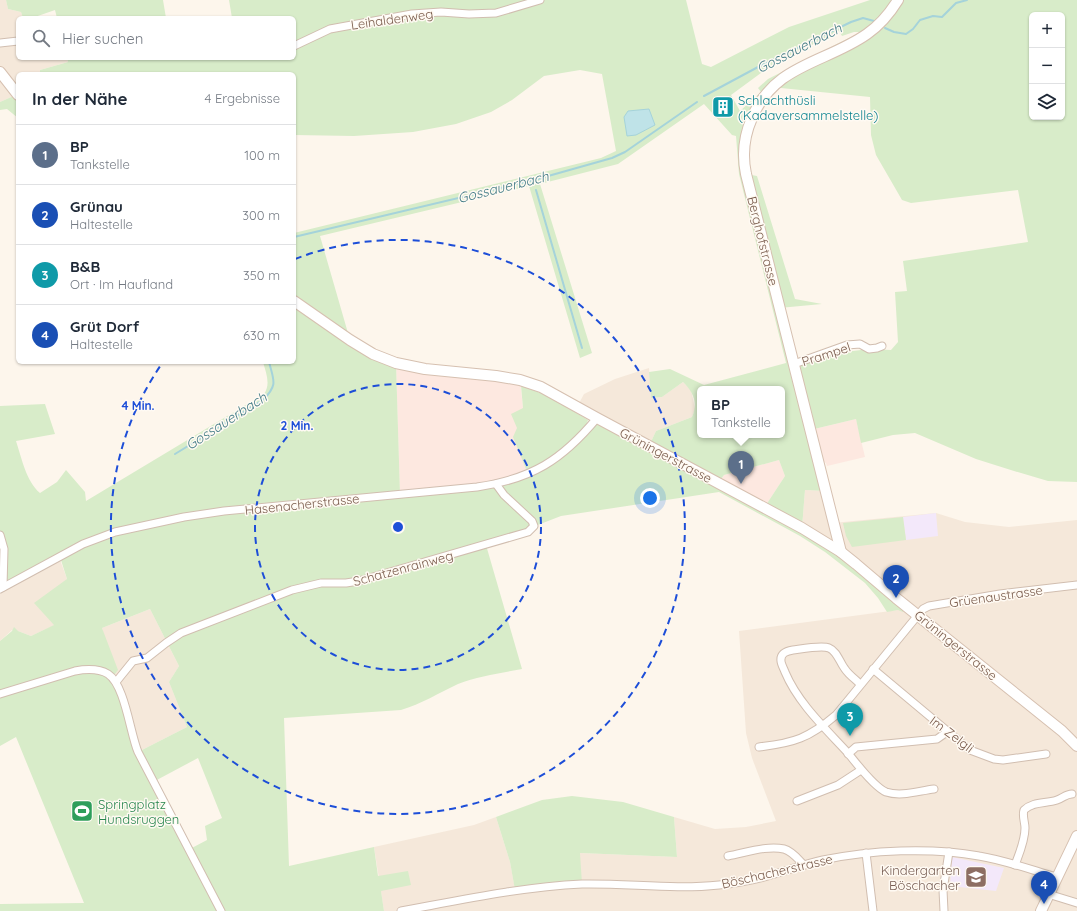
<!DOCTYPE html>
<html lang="de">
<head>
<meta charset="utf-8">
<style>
  body { margin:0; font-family:Quicksand,sans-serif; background:#f2f2f3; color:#1f2937 }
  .controls { position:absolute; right:12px; top:12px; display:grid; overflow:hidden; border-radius:6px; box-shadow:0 1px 3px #0004 }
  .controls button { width:36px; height:36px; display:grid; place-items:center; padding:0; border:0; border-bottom:1px solid #e0e1e3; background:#fff; color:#1f2937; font:20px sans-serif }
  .you { position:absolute; left:650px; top:498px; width:14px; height:14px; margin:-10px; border:3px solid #fff; border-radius:50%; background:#1a73e8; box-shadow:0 0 0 6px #1a73e833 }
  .badge { display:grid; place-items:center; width:26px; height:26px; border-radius:50%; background:#e76f51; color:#fff; font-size:13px; font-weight:700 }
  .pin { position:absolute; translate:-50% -33px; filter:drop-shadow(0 1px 2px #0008) }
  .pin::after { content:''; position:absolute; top:21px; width:14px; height:12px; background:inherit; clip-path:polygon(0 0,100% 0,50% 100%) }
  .popup { position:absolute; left:697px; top:386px; width:88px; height:52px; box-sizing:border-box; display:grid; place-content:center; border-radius:6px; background:#fff; filter:drop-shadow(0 1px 3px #0005); font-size:13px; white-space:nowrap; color:#747a83 }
  .popup b { font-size:15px; color:#1f2937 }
  .popup::after { content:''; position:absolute; left:50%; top:100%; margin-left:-8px; border:8px solid transparent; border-top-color:#fff }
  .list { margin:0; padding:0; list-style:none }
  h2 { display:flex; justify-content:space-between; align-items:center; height:52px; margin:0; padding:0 16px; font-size:17px }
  h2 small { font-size:13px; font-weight:400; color:#747a83 }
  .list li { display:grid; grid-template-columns:26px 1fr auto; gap:12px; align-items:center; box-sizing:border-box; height:60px; padding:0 16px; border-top:1px solid #e0e1e3 }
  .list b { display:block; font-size:15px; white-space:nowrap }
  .list p { margin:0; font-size:13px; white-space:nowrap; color:#747a83 }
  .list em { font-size:13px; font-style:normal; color:#747a83 }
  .icon { flex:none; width:22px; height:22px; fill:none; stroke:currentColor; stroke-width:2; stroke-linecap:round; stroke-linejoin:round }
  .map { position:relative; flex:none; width:1077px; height:911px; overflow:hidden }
  .search { position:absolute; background:#fff; box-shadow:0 1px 3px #0004; left:16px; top:16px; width:280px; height:44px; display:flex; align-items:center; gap:10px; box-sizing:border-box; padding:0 14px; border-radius:6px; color:#747a83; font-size:15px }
  .panel { position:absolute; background:#fff; box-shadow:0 1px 3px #0004; left:16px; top:72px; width:280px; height:292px; border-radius:6px }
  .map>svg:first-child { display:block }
  .residential { fill:#f5e8da }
  .commercial { fill:#fde8e0 }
  .education { fill:#f3e8fa }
  .green { fill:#d8ecc9; fill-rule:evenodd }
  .water { fill:#bfe3e8; stroke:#a5d3da }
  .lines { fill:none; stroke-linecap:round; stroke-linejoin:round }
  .stream { stroke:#a5d3da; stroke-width:2 }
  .street-casing { stroke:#d1beb0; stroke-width:9 }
  .secondary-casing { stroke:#d6c0b0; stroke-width:12 }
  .street { stroke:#fff; stroke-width:7 }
  .secondary { stroke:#fff; stroke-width:10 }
  .ring { fill:none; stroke:#1d4ed8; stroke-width:2; stroke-dasharray:7 5 }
  .labels { text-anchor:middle; stroke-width:3; stroke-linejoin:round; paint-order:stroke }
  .street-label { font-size:13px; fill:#7a5c4d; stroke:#fffaf3 }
  .culture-label { font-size:13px; fill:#0d838f; stroke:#fffaf3; text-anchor:start }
  .leisure-label { font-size:13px; fill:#27864d; stroke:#fffaf3; text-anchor:start }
  .education-label { font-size:13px; fill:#785e54; stroke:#fffaf3; text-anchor:end }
  .water-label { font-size:14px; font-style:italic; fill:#437c86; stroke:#fffaf3 }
  .centre { fill:#1d4ed8; stroke:#fffaf3; stroke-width:2 }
  .ring-label { font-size:12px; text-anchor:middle; font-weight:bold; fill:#1d4ed8; stroke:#fffaf3; stroke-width:3; stroke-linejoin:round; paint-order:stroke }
</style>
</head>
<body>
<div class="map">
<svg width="1077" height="911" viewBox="0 0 1077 911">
  <rect width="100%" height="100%" fill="#fdf6ec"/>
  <!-- residential -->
  <g class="residential">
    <polygon points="0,0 6,0 8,9 21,12 23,18 18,18 18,58 67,58 68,62 40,70 40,74 18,74 18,94 0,102"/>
    <polygon points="649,368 651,398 662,397 683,382 691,390 695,409 692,417 656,431 649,446 577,407 584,394 615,379"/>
    <polygon points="805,490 825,491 833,523 936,513 965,522 1009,527 1077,520 1077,911 384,911 374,847 474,825 496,817 510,862 515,889 580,853 677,857 674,817 715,829 746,827 776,821 752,758 746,733 739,631 898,610 802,528"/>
    <polygon points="59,557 67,579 55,625 31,636 18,631 12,630 0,641 0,589"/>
    <polygon points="150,609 179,666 169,682 187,727 138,752 116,682 102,628"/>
  </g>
  <!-- commercial -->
  <g class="commercial">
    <polygon points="396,363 520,380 523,408 517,428 528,474 509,481 400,494"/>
    <polygon points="856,419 865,457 827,466 826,463 823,461 810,430"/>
    <polygon points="779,460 785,476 764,508 718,483 724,475"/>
  </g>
  <!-- education -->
  <g class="education">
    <polygon points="936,513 938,536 906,540 903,517"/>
    <polygon points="952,857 1004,868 996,891 950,886"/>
  </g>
  <!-- green -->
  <g class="green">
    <polygon points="6,0 163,0 166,18 57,18 55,10 32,18 23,18 21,12 8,9"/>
    <path d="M229,0H686L702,64L711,67L789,27L870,0H1077V482L1048,481L1014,471L976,459L915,433L893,435L861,443L856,419L810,430L825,491L805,490L802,528L907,607L903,612L898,610L887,612L878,598L865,583L825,552L800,536L719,492L561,516L486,545L522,669C501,673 478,676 458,684C439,693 421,704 401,710L284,718L289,866L374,847L378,876L408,871L411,885L381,891L384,911H0V904L84,903L16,737L0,746V641L12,631L14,627L18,631L31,636L54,625L34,603L67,579L60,557L0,589V406L45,404L55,434L16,441C22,459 26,481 40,493L57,482L66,470L85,492L86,501L264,394C271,384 266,373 263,362H294V233L601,158L616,151L602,74L580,70L544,76L512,100L491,112L456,124L413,132L354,136L294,135V74H40V70L68,62L67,58H294V18H232ZM1032,15H1062V117H1032ZM839,31L842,36L854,32H861L768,79L758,88L761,92L740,111L731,95L769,67ZM771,87L870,97L871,135L876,155L902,200L911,203L1018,190L1028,242L903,261L907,291L895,292L898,342L891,350L869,349L853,351L828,352L794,364L779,308L822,304L795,299L757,176L746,174L750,122ZM704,104L732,135L736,136L739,174L786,363L704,385L670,369L649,372L651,398L662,397L683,382C694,393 698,403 692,417L656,431L649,446L597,418L584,432L588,420L549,396L521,386L523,408L511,414L517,428L513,437L528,474L477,487L400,494L396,363L350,340L320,236L529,186L580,358L592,353L540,184L618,164ZM700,389H782V435H700ZM779,460L785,476L764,508L718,483L724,475ZM150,609L179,666L169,682L187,727L138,752L112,678L118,670L102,628ZM198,758L222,818L205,826L207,840L188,850L153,782Z"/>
    <polygon points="18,94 18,118 7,109 0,110 0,102"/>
    <polygon points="903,517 906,540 852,547 846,536 843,523"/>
    <polygon points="572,796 623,802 674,817 677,857 580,853 582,884 515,890 510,862 496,817 542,800"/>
  </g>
  <!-- water -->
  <polygon class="water" points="649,109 655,125 636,135 627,136 624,117 628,111"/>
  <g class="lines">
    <!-- stream -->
    <g class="stream">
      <polyline points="885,28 894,32 906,34 913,29 920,20 933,16 942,17 956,3 967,0"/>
      <polyline points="704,96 758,67 851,22 863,18 874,21"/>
      <polyline points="536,190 582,348"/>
      <polyline points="294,237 534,180 612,158 625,152 697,102"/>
      <path d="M175,454L263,400C278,385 274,381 269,362"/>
    </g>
    <!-- street casing -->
    <g class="street-casing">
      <g id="street">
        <polyline points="0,43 18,41"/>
        <polyline points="294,46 330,29 412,14 441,12 469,14 496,13 540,0"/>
        <polyline points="794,364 847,345 860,344 869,349 877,348 882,346"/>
        <polyline points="0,535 4,549 3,587"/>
        <path d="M0,589L83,544L115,532L184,517L224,511L477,487C532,479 562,460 597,418"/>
        <polyline points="873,669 970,750 994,759 1003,760 1046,754"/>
        <polyline points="116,682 133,661 147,658 166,643 181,633 292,590 321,583 346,583 359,581 528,532 534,526 532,521 504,495 496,484"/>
        <path d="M860,684C855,679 849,675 845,669C840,663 837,651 829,648C822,645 801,649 793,650C787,651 780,653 781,661C781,664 784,669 785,672C798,703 825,728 848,753C856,763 874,787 886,792C901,797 918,791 934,789"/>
        <path d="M0,694L75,671C86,669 98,668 108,674C125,685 130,733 138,752L221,911"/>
        <path d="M759,747C794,743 809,738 836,715L923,609L929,606L1000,594L1077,585"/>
        <polyline points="848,754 856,747 937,739 947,732"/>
        <polyline points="797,801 838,785 861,770"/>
        <polyline points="866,853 873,911"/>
        <path d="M728,856C745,853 767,845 784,849C792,851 798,859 804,865"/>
        <path d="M1015,865C1019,854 1025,841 1025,828C1025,822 1022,816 1024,810C1034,801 1045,804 1057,800C1063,798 1066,794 1072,794"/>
        <polyline points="1048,894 1077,903"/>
        <path d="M401,911C461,900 521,887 582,884C628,883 673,890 719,885C736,883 755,880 771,875C789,870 805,864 823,860C870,850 931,847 979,856C1004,860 1032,870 1056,877"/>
        <polyline points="944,911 943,890 949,852"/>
      </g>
    </g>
    <!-- secondary casing -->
    <g class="secondary-casing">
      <g id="secondary">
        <polyline points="0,72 18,95"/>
        <polyline points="294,301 350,340 373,354 396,363 425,369 496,376 520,380 541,387 597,418 802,528 841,552 856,564 896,598 1062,731 1077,746"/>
        <path d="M841,552L746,174C742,155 744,136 752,118C774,64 826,63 867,34C880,25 890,13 898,0"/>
        <polyline points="1041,911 1077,836"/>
      </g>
    </g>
    <!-- street -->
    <use href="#street" class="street"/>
    <!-- secondary -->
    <use href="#secondary" class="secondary"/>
  </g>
  <!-- distance rings -->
  <g class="ring">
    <circle cx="398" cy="527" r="143"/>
    <path d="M295 259A287 287 0 1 1 163 362"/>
  </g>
  <!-- icons -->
  <defs>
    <g id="building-square" transform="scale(1.15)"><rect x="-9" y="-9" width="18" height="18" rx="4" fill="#0f9aa8" stroke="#fffaf3"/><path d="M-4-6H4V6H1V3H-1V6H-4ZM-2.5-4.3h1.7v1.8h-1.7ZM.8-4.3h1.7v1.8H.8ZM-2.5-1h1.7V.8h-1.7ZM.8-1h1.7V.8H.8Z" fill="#fff"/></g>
    <g id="stadium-square" transform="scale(1.15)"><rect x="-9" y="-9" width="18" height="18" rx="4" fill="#2e9e5b" stroke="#fffaf3"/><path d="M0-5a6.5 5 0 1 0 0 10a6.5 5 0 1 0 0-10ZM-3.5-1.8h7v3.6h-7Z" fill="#fff"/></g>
    <g id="school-square" transform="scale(1.15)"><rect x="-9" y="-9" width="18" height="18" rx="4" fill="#8d6e63" stroke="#fffaf3"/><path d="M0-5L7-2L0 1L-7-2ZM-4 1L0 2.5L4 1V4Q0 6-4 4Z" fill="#fff"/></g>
  </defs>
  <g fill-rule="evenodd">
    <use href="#building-square" x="723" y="107"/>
    <use href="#stadium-square" x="82" y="811"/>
    <use href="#school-square" x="976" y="877"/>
  </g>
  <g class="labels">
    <!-- street labels -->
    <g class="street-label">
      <text transform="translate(392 19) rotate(-8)" y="5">Leihaldenweg</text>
      <text transform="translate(763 241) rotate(76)" y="5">Berghofstrasse</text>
      <text transform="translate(826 354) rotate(-18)" y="5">Prampel</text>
      <text transform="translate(666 455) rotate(28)" y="5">Grüningerstrasse</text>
      <text transform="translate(302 504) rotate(-6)" y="5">Hasenacherstrasse</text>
      <text transform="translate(403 568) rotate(-15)" y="5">Schatzenrainweg</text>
      <text transform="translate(996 596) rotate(-8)" y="5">Grüenaustrasse</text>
      <text transform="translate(956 645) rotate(39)" y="5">Grüningerstrasse</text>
      <text transform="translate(952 734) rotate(37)" y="5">Im Zelgli</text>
      <text transform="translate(777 871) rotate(-13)" y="5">Böschacherstrasse</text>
    </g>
    <!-- culture labels -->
    <g class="culture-label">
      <text x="738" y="105">Schlachthüsli<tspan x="738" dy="15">(Kadaversammelstelle)</tspan></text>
    </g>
    <!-- leisure labels -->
    <g class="leisure-label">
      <text x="98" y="809">Springplatz<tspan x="98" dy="15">Hundsruggen</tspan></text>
    </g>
    <!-- education labels -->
    <g class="education-label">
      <text x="960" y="875">Kindergarten<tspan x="960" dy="15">Böschacher</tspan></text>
    </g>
    <!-- water labels -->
    <g class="water-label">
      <text transform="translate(799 48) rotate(-27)" y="5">Gossauerbach</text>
      <text transform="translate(503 187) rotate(-14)" y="5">Gossauerbach</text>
      <text transform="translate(226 421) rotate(-33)" y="5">Gossauerbach</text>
    </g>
  </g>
  <circle cx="398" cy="527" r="6" class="centre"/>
  <g class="ring-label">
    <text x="138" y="410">4 Min.</text>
    <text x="297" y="430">2 Min.</text>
  </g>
</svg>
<div class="controls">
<button>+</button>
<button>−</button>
<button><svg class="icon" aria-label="layers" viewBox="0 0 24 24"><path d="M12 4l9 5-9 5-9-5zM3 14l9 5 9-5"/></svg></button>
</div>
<div class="you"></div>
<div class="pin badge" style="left:741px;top:484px;background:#5c6f8a">1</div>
<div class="popup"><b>BP</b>Tankstelle</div>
<div class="pin badge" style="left:896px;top:598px;background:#1a4fb4">2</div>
<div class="pin badge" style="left:850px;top:736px;background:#0f9aa8">3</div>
<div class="pin badge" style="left:1044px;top:904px;background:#1a4fb4">4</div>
<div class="search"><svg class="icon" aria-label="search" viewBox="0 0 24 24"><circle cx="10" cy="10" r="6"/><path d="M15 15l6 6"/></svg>Hier suchen</div>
<section class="panel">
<h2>In der Nähe<small>4 Ergebnisse</small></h2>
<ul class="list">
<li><span class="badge" style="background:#5c6f8a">1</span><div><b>BP</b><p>Tankstelle</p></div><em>100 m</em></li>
<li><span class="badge" style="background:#1a4fb4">2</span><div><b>Grünau</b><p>Haltestelle</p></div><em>300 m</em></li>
<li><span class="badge" style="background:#0f9aa8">3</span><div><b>B&amp;B</b><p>Ort · Im Haufland</p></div><em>350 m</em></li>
<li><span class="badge" style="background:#1a4fb4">4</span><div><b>Grüt Dorf</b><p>Haltestelle</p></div><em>630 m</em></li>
</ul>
</section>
</div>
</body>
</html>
